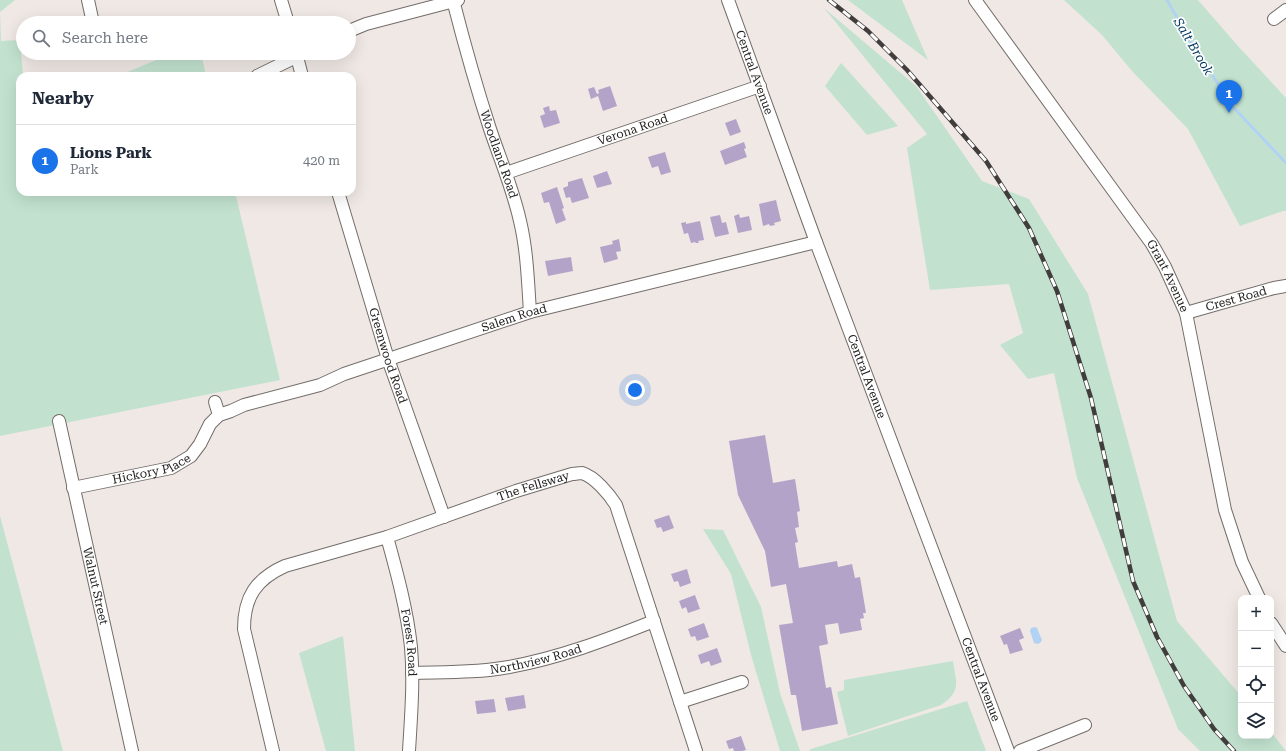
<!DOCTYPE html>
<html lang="en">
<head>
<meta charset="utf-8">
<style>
  body { margin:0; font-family:"Roboto Serif",serif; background:#f2f2f3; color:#1f2937 }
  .controls { position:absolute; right:12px; bottom:12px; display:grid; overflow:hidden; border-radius:8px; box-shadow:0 4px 16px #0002 }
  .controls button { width:36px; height:36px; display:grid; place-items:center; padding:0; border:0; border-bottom:1px solid #e0e1e3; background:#fff; color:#1f2937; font:20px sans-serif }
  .you { position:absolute; left:635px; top:390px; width:14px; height:14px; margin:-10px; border:3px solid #fff; border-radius:50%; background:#1a73e8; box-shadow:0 0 0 6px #1a73e833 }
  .badge { display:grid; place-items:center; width:26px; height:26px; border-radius:50%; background:#1a73e8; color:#fff; font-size:13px; font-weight:700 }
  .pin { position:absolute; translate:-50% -33px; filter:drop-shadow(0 1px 2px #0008) }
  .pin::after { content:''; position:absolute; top:21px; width:14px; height:12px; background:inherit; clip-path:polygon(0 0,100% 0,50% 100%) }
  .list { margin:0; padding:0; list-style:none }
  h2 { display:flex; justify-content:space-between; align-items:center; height:52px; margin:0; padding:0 16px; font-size:17px }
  h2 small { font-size:13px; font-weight:400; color:#747a83 }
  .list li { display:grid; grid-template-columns:26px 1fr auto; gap:12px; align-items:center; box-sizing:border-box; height:72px; padding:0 16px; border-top:1px solid #e0e1e3 }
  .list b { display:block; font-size:15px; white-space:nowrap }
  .list p { margin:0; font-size:13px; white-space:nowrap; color:#747a83 }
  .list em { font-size:13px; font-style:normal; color:#747a83 }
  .icon { flex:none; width:22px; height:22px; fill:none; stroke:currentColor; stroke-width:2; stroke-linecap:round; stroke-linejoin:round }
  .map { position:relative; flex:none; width:1286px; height:751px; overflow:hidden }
  .search { position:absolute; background:#fff; box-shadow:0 4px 16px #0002; left:16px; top:16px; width:340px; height:44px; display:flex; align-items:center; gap:10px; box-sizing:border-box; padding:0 14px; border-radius:22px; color:#747a83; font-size:15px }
  .panel { position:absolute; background:#fff; box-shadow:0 4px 16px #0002; left:16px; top:72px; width:340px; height:124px; border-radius:12px }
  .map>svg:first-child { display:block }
  .green { fill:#c2e2cf }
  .water { fill:#b1d2f2 }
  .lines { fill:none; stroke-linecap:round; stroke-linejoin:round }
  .stream { stroke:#b1d2f2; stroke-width:3 }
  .building { fill:#b4a3c9 }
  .minor-casing { stroke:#736d6a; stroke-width:14 }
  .minor { stroke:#fff; stroke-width:12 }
  .rail-casing { stroke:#413d3c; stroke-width:4.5 }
  .rail { stroke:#fff; stroke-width:3; stroke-dasharray:9; stroke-linecap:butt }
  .labels { text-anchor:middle; stroke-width:3.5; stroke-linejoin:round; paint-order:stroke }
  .street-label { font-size:12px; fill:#23201f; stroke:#fff }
  .water-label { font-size:13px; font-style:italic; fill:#01375f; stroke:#fff }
</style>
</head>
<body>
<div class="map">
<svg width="1286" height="751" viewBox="0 0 1286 751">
  <rect width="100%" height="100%" fill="#efe8e4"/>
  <!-- green -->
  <g class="green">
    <polygon points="0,0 15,0 0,12 1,41 20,40 23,76 20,76 20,192 235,192 280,380 0,436"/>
    <polygon points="848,0 902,0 928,60"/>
    <polygon points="1064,0 1198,0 1238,46 1286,98 1286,211 1283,211 1240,226 1188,129 1132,71 1102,35"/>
    <polygon points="824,8 916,86 982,181 1029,199 1088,294 1177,621 1241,696 1241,736 1271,736 1271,732 1286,751 1200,751 1178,729 1077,478 1054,373 1028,379 1000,345 1023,333 1009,284 930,290 907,148 927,134"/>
    <polygon points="173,53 201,53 206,76 118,76"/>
    <polygon points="841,63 898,126 867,135 825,86"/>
    <polygon points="0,516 63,751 0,751"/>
    <polygon points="703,529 723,530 761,607 780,693 800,751 780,751 751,655 731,574"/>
    <polygon points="343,636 355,751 326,751 299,653"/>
    <path d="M953,661C956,683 962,691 941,705L848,736L837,692L844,690V680Z"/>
    <polygon points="967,701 986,751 809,751 811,749"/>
  </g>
  <!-- water -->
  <polygon class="water" points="1035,627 1037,628 1042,640 1040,643 1037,644 1034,643 1030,631 1031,628"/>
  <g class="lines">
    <!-- stream -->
    <polyline class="stream" points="1167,0 1193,46 1234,108 1286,163"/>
  </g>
  <!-- building -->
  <g class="building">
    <polygon points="610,86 617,106 603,111 598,96 591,99 588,89 594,87 597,94 599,93 598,90"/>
    <polygon points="549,106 550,111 556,110 560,123 544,128 540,116 545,114 543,108"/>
    <polygon points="736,119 741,132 730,136 725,123"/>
    <polygon points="744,142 746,148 744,149 747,157 725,165 720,151"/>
    <polygon points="665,152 671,172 661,175 658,166 652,168 648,157"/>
    <polygon points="607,171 612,184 597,188 593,176"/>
    <polygon points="582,178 589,198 572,203 570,197 566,198 563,188 568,186 568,182"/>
    <polygon points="557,187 564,208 562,209 566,220 556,224 549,202 544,203 541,193"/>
    <polygon points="776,200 781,221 774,223 775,225 770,226 769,224 763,226 759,204"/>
    <polygon points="739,214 740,218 749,216 752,230 738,233 734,216"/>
    <polygon points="720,215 722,223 726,222 729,234 715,237 710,217"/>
    <polygon points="700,221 704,240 698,241 699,243 696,243 695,242 691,243 688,233 684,234 681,223 686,222 686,224"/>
    <polygon points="619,239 621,251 616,252 618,259 604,263 600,247 613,244 612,241"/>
    <polygon points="571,257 573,271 548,276 545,261"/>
    <polygon points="765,435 773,483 795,479 800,511 797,512 799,527 795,528 798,542 795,543 799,568 837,561 838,567 852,564 855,578 860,577 866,613 863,613 864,618 860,619 862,630 840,634 838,623 825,625 828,644 819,646 826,688 831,687 838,724 802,731 796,695 791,695 779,625 793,623 786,584 771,587 765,551 738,495 729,441"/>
    <polygon points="669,515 674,528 663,532 661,527 657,528 654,520"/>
    <polygon points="687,569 691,583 680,587 678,581 674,582 671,574"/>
    <polygon points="695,595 700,609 688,613 686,607 682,609 679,601"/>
    <polygon points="704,623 709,637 697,641 695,636 691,637 688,629"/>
    <polygon points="1020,628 1024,638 1019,640 1023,650 1010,654 1007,644 1004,645 1000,636"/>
    <polygon points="717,648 722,662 711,666 709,661 701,664 698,655"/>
    <polygon points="524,695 526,708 508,711 505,698"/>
    <polygon points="494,699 496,712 477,714 475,701"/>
    <polygon points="741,736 746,750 742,751 734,751 733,748 729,749 726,741"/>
  </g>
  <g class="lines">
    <!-- minor casing -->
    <g class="minor-casing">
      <g id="minor">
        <polyline points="88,0 93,23"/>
        <polyline points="281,0 288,23"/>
        <path id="s1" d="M453,0C464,43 476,86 490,129C500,159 513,189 520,221C527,250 528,282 530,312"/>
        <path id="s2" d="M728,0L816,242L1008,751"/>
        <path id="s3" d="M975,0L1152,244L1165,267L1186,313L1225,510L1242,562L1259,598"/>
        <polyline points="1274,19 1286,10"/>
        <polyline points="349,31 366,24 458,0"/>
        <polyline points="296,53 302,76"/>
        <polyline points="257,76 304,53"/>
        <path id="s4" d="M506,173L760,86"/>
        <path id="s5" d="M338,192L388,359L444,517"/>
        <path id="s6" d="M1186,313L1274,288L1286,286"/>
        <path id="s7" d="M219,415L231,411L244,405L320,385L344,374L530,312L816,242"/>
        <path id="s8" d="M59,421L132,751"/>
        <path id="s9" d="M73,488L171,468L191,456L200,444L210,424L219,415L215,402"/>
        <path id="s10" d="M387,537C397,573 407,610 411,647C414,682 411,717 409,751"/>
        <polyline points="1271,623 1286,646"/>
        <path id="s11" d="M412,673C444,672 477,673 509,667C559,658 606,640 654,621"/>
        <polyline points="680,702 742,682"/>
        <path id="s12" d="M273,751L244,629C244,597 256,579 285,566L387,537L516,491L572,474C575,474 579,473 582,473C595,477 609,494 616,505L696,751"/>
        <polyline points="1020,751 1085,725"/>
      </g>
    </g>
    <!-- minor -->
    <use href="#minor" class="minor"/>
    <!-- rail casing -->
    <g class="rail-casing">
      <polyline id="rail" points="829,0 868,31 907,70 986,161 1029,228 1057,291 1091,398 1133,581 1157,637 1184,686 1214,729 1234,751"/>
    </g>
    <!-- rail -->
    <use href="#rail" class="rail"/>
  </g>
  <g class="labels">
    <!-- street labels -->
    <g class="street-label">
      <text dy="4" stroke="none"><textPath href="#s2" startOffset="77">Central Avenue</textPath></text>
      <text dy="4" stroke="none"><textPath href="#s4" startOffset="134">Verona Road</textPath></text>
      <text dy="4" stroke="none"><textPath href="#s1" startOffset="161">Woodland Road</textPath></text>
      <text dy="4" stroke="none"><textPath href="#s3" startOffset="337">Grant Avenue</textPath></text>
      <text dy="4" stroke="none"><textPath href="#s6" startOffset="52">Crest Road</textPath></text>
      <text dy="4" stroke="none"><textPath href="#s7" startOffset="311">Salem Road</textPath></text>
      <text dy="4" stroke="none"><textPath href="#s5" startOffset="171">Greenwood Road</textPath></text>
      <text dy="4" stroke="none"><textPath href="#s2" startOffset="401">Central Avenue</textPath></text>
      <text dy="4" stroke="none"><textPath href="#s9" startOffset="81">Hickory Place</textPath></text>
      <text dy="4" stroke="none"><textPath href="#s12" startOffset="467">The Fellsway</textPath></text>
      <text dy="4" stroke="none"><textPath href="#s8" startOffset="169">Walnut Street</textPath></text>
      <text dy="4" stroke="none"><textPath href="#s10" startOffset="108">Forest Road</textPath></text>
      <text dy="4" stroke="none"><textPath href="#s11" startOffset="125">Northview Road</textPath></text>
      <text dy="4" stroke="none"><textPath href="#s2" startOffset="725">Central Avenue</textPath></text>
    </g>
    <!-- water labels -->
    <g class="water-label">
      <text transform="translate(1194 46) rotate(59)" y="5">Salt Brook</text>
    </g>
  </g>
</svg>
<div class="controls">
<button>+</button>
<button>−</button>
<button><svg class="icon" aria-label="locate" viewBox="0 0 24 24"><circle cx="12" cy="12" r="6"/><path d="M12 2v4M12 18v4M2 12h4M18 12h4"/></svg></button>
<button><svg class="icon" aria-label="layers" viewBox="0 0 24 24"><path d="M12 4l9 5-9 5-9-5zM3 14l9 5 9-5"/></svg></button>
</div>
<div class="you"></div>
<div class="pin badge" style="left:1229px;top:113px">1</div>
<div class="search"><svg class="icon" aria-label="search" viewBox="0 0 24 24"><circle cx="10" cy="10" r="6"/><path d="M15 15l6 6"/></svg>Search here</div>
<section class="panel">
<h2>Nearby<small></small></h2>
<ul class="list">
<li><span class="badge">1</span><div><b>Lions Park</b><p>Park</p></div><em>420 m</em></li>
</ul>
</section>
</div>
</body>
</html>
